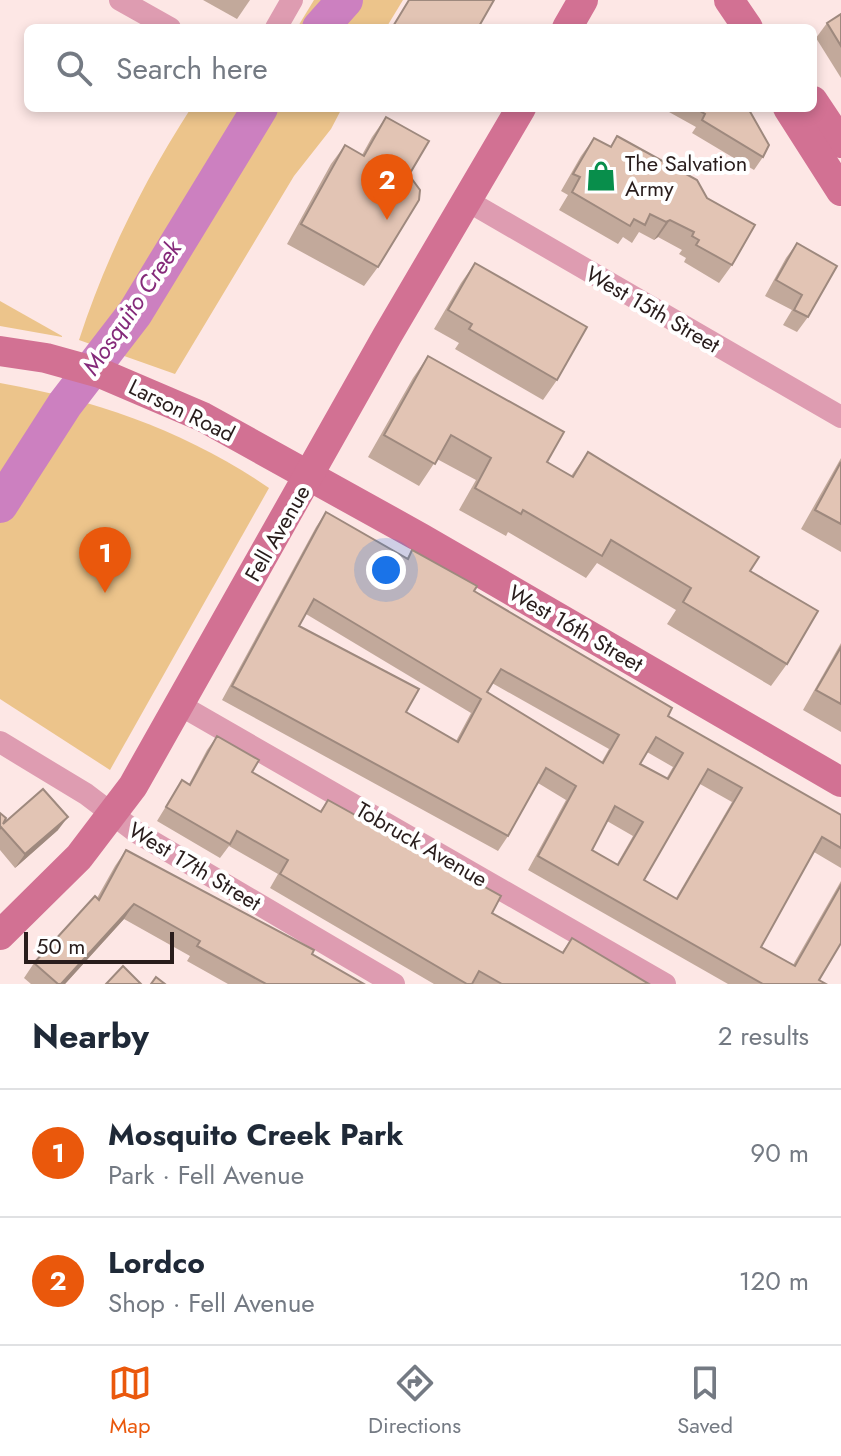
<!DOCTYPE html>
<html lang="en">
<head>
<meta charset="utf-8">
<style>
  body { margin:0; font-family:Jost,sans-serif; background:#f2f2f3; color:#1f2937 }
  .scale { position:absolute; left:24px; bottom:20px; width:150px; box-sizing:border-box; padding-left:8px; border:4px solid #291d1c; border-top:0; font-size:22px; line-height:28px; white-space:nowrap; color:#291d1c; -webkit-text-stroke:6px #fff; paint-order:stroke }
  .you { position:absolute; left:386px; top:570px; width:28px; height:28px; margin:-20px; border:6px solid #fff; border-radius:50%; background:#1a73e8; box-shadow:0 0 0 12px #1a73e833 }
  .badge { display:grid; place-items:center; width:52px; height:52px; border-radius:50%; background:#ea580c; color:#fff; font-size:26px; font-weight:700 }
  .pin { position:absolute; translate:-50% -66px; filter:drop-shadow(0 2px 4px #0008) }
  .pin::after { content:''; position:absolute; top:42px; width:28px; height:24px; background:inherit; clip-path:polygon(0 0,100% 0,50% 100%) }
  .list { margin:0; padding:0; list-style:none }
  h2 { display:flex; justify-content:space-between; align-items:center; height:104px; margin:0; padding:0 32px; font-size:34px }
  h2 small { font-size:26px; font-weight:400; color:#747a83 }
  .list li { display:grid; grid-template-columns:52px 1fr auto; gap:24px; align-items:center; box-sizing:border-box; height:128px; padding:0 32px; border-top:2px solid #e0e1e3 }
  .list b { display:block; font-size:30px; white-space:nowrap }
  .list p { margin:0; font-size:26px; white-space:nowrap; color:#747a83 }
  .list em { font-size:26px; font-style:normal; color:#747a83 }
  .icon { flex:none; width:44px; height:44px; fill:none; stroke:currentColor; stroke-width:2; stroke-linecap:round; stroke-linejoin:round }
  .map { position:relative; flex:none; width:841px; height:984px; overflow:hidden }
  .search { position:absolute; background:#fff; box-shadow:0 4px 12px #0003; left:24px; right:24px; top:24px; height:88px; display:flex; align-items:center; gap:20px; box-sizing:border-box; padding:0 28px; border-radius:12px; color:#747a83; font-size:30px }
  .sheet { height:360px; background:#fff }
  nav { display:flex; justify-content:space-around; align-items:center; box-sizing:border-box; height:112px; border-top:2px solid #e0e1e3; background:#fff; font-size:22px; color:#747a83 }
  nav a { display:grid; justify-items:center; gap:4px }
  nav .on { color:#ea580c }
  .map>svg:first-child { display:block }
  .green { fill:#ecc48b }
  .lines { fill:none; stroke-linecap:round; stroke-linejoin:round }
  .river { stroke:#cc80c0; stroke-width:36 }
  .street { stroke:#de9cb1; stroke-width:22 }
  .secondary { stroke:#d27193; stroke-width:30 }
  .wall { fill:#c2a99b; fill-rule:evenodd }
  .shaded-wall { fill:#9e897e }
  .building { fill:#e2c4b4; stroke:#9e897e; stroke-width:2; fill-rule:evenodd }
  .labels { text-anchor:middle; stroke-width:8; stroke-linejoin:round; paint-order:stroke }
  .poi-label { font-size:22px; fill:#291d1c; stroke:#fff; text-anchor:start }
  .street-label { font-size:22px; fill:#291d1c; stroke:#fff }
  .water-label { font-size:24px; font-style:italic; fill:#852a7a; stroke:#fff }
</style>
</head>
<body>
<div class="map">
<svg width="841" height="984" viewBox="0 0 841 984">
  <rect width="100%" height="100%" fill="#fde7e5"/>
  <!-- green -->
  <g class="green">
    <polygon points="314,0 403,0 386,28 297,28"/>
    <path d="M191,108H342L331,129L294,176L175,374L79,340C106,257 144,181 191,108Z"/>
    <polygon points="0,301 62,336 62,337 0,326"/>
    <path d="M0,383C97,400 187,432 269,488L110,770L0,699Z"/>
  </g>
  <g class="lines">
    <!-- river -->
    <g class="river">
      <polyline points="320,28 345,0"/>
      <polyline points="0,505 65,404 135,313 260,108"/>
    </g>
    <!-- street -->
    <g class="street">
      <polyline points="120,0 170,28"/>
      <polyline points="276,28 292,0"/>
      <polyline points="466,200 841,417"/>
      <polyline points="180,705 665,984"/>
      <polyline points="0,742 86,794 136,832 394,984"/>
    </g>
    <!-- secondary -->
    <g class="secondary">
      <polyline points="729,0 748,28"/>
      <polyline points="567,28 583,0"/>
      <polyline points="813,101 841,143"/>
      <polyline points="788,108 841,191"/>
      <polyline points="0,351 46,358 100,373 203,417 421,538 841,782"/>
      <polyline points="0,935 79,857 133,786 387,336 521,108"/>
    </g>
  </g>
  <!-- wall -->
  <g class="wall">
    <polygon points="203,0 250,0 237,19"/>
    <polygon points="841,14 841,78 816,38 827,23"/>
    <polygon points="671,108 748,108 763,157 754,170 692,133 696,127 669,112"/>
    <polygon points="386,117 409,175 378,267 364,286 287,244 331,164 345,145 362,155 372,137"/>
    <polygon points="617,136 732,265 719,283 684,262 686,258 679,254 682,250 658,237 654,240 639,232 632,243 623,237 618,244 559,210 568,195 561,191 581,156 594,138 610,147"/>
    <polygon points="797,243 808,317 797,332 783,325 792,310 765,296 786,258"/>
    <polygon points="475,263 557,380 543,400 455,349 459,343 434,329 461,283"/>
    <polygon points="428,356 547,462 571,476 588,452 750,571 787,664 771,686 667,624 676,610 597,563 586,578 508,532 506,536 459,510 476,480 437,459 419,486 368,457 413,378"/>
    <polygon points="841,458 841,552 801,529"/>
    <path d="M326,512L407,558L412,550L668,716L841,815V868L814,852L761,947L793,965L841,881V943L819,980L826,984H728L528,870L566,800L538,783L508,836L498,851L222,700L316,527ZM306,614L471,713L456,741L406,712L299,626ZM492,683L609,749L601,763L487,692ZM647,752L673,767L666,779L640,764ZM700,784L732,802L676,898L644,880ZM607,821L633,836L617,864L592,850Z"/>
    <polygon points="841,643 841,732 803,710"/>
    <polygon points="217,736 252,772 320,811 328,800 492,913 562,952 572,938 649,984 434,984 270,888 278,874 229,846 220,858 157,821 182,780 189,784 207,750"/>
    <polygon points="0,813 3,824 58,830 15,868 0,850"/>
    <polygon points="126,850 312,954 364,984 228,984 187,961 190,956 124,919 65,984 31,984 24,978 34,963 97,898 115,866"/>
  </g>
  <!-- shaded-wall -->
  <g class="shaded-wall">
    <polygon points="670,220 658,237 654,240 666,222"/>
    <polygon points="68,817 58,830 15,868 25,854"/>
    <polygon points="134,904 124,919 65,984 61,984"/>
  </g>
  <!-- building -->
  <g class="building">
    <polygon points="409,0 494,0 478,28 392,28"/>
    <polygon points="841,14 841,46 827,23"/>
    <polygon points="695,108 748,108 769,145 763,157 702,120 705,114"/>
    <polygon points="386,117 429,141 409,175 420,190 419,200 378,267 301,224 345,145 364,156"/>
    <polygon points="617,136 697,180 707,198 755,225 732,265 696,245 699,240 692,236 694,232 670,220 666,222 650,214 645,225 634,219 630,226 572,192 580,177 573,174 594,138 611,147"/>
    <polygon points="797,243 837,266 808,317 794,310 802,295 776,280"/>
    <polygon points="475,263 587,327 557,380 469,329 472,324 448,310"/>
    <polygon points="428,356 564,432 547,462 573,477 588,452 759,557 750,571 818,611 787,664 683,602 691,588 611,540 602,556 523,510 521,514 475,488 491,458 451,435 435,464 384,435"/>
    <polygon points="841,462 841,524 815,510"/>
    <path d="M326,512L408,559L412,550L477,586L474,591L672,708L668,716L841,815V848L822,837L761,947L795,966L841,885V943L819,980L826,984H763L538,856L576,786L546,768L508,836L232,686ZM314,599L481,699L458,742L406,712L419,689L299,626ZM501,669L619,735L603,763L487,692ZM656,737L683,753L668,779L640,764ZM708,769L742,788L677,899L644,880ZM615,806L643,822L618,865L592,850Z"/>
    <polygon points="841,647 841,704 816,690"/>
    <polygon points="217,736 259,760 252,772 321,812 328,800 501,896 492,913 563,953 572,938 649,984 502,984 479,971 472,984 467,984 280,874 288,860 237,831 230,844 166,807 182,780 190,785"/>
    <polygon points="43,789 68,817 25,854 1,827 0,829 0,813 6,818 3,824"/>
    <polygon points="126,850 314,950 312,954 364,984 266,984 197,946 200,941 134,904 61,984 58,984 34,963 95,896 99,900"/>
    <polygon points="123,966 141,984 106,984"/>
    <polygon points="156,977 165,984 151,984"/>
  </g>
  <!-- icons -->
  <defs>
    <g id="shop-bare" transform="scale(2.4)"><path d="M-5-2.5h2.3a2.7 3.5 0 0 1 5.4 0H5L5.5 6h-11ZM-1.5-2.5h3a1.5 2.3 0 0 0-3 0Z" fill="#088e4b" stroke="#fff" stroke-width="2.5" paint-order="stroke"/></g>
  </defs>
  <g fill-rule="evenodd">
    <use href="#shop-bare" x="601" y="176"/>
  </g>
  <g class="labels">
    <!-- poi labels -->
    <g class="poi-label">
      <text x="625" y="171">The Salvation<tspan x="625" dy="25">Army</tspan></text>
    </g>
    <!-- street labels -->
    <g class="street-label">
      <text transform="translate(653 309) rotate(30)" y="8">West 15th Street</text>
      <text transform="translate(182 410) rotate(26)" y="8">Larson Road</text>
      <text transform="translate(277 533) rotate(-60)" y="8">Fell Avenue</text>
      <text transform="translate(576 628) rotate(30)" y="8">West 16th Street</text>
      <text transform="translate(422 844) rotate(30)" y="8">Tobruck Avenue</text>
      <text transform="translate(195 866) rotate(31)" y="8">West 17th Street</text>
    </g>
    <!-- water labels -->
    <g class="water-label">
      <text transform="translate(132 308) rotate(-56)" y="8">Mosquito Creek</text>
    </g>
  </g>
</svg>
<div class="scale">50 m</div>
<div class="you"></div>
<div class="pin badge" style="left:105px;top:593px">1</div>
<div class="pin badge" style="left:387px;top:220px">2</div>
<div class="search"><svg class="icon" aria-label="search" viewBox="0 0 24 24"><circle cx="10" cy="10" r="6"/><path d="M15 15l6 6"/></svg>Search here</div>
</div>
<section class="sheet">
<h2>Nearby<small>2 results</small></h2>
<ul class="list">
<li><span class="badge">1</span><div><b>Mosquito Creek Park</b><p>Park · Fell Avenue</p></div><em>90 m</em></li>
<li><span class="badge">2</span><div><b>Lordco</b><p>Shop · Fell Avenue</p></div><em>120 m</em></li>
</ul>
</section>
<nav>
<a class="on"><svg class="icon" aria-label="map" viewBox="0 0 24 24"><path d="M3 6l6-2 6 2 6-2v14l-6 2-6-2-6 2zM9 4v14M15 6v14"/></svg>Map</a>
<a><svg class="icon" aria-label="directions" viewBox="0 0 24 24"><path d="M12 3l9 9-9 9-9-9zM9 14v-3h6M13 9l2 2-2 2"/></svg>Directions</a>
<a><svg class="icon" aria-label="saved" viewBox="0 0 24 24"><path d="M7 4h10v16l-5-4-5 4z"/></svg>Saved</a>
</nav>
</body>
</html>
